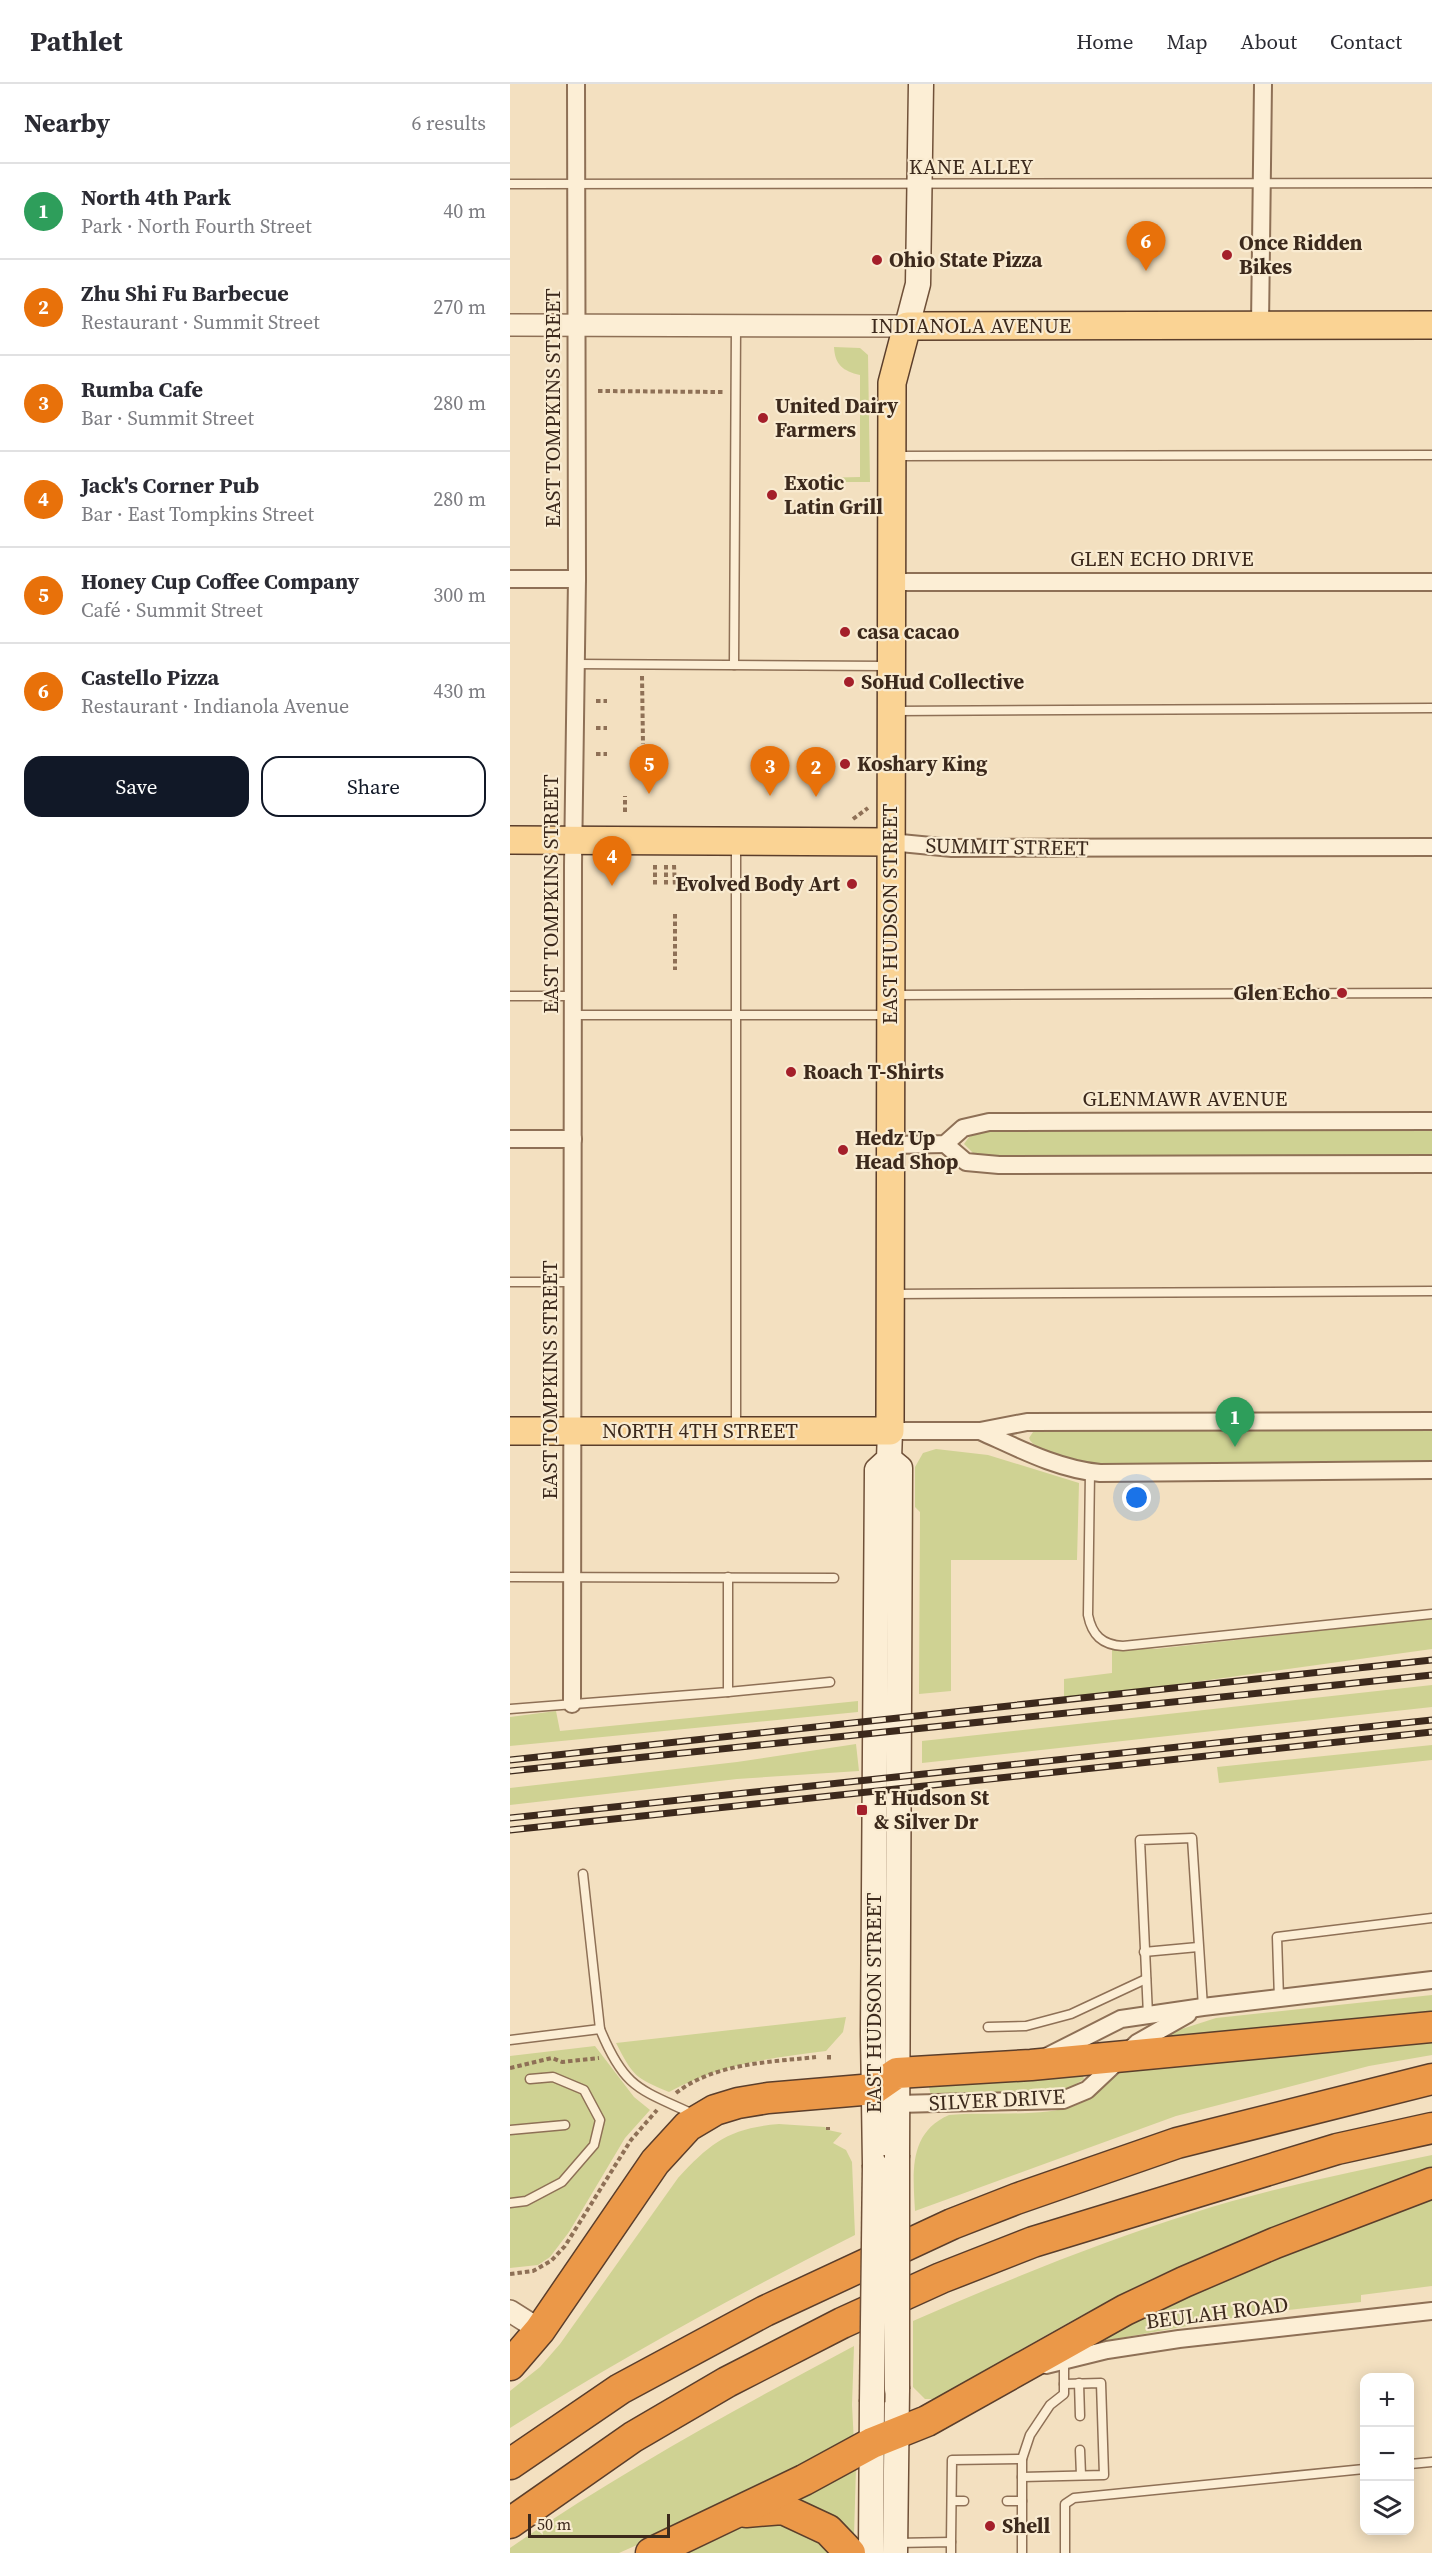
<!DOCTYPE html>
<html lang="en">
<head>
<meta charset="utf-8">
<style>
  body { margin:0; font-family:"Source Serif 4",serif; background:#f2f2f3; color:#2b2b33 }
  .controls { position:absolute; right:18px; bottom:18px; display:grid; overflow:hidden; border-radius:12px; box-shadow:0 3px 15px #0003 }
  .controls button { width:54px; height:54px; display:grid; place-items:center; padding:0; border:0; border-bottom:2px solid #e1e1e2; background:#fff; color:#2b2b33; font:30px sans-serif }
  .scale { position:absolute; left:18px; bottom:15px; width:142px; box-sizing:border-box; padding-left:6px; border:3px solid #3c291c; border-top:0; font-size:16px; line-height:21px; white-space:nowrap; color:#3c291c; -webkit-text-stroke:4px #f9ebd1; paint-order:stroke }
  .you { position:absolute; left:627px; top:1414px; width:21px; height:21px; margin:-15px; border:4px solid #fff; border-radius:50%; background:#1a73e8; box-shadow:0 0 0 9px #1a73e833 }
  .badge { display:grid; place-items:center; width:39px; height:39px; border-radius:50%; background:#111827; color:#fff; font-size:20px; font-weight:700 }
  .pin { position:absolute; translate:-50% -50px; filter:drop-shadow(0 2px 3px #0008) }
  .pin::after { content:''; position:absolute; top:32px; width:21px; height:18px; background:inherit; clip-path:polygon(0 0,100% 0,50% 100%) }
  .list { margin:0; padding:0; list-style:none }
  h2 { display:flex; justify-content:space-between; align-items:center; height:78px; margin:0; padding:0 24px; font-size:26px }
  h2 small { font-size:20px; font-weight:400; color:#7c7c81 }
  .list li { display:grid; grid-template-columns:39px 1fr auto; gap:18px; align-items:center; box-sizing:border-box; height:96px; padding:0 24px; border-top:2px solid #e1e1e2 }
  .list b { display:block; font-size:22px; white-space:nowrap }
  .list p { margin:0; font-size:20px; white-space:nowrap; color:#7c7c81 }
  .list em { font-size:20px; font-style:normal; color:#7c7c81 }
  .actions { display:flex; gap:12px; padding:18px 24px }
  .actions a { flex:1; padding:14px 0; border:2px solid #111827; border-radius:18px; text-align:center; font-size:21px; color:#111827 }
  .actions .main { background:#111827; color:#fff }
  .icon { flex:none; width:33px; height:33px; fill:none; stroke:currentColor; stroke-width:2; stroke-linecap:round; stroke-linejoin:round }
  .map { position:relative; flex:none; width:922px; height:2469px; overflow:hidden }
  header { display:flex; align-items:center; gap:36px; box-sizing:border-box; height:84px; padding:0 30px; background:#fff; border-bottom:2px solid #e1e1e2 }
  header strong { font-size:28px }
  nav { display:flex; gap:33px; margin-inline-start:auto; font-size:21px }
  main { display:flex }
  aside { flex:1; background:#fff }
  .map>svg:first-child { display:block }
  .green { fill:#cfd293 }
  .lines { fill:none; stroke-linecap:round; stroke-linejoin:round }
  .service-casing { stroke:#8e7056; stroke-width:11 }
  .minor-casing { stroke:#8e7056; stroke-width:20 }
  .tertiary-casing { stroke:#8e7056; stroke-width:24 }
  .secondary-casing { stroke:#705139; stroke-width:27 }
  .primary-casing { stroke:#5b3e2b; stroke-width:30 }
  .motorway-casing { stroke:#5b3e2b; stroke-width:33 }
  .path { stroke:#8e7056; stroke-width:4; stroke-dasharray:4.5 3; stroke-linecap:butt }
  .service { stroke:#fceed5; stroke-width:8 }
  .minor { stroke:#fceed5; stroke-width:16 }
  .tertiary { stroke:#fceed5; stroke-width:21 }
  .secondary { stroke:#fceed5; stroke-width:24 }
  .primary { stroke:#fad394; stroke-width:27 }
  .motorway { stroke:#eb9848; stroke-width:30 }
  .rail-casing { stroke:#3c291c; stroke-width:7 }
  .rail { stroke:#f9ebd1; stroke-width:4.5; stroke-dasharray:14; stroke-linecap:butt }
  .secondary-bridge-casing { stroke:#705139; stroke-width:27; stroke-linecap:butt }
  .secondary-bridge { stroke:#fceed5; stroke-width:24 }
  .poi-dot { fill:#a41f2a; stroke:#f9ebd1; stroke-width:2 }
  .labels { text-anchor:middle; stroke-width:4.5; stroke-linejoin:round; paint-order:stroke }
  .street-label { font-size:21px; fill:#3c291c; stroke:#f9ebd1 }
  .poi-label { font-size:21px; font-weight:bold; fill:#3c291c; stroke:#f9ebd1; text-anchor:start }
</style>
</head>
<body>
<header>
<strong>Pathlet</strong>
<nav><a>Home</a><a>Map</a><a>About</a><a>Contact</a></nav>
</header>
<main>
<aside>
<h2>Nearby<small>6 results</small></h2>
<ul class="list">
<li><span class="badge" style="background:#2e9e5b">1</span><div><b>North 4th Park</b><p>Park · North Fourth Street</p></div><em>40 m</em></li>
<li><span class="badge" style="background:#e8710a">2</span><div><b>Zhu Shi Fu Barbecue</b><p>Restaurant · Summit Street</p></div><em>270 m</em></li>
<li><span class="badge" style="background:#e8710a">3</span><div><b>Rumba Cafe</b><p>Bar · Summit Street</p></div><em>280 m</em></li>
<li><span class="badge" style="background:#e8710a">4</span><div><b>Jack's Corner Pub</b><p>Bar · East Tompkins Street</p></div><em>280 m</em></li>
<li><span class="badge" style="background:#e8710a">5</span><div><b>Honey Cup Coffee Company</b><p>Café · Summit Street</p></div><em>300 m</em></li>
<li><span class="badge" style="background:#e8710a">6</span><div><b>Castello Pizza</b><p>Restaurant · Indianola Avenue</p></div><em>430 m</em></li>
</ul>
<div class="actions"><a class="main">Save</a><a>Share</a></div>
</aside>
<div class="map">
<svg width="922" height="2469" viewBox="0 0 922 2469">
  <rect width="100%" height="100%" fill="#f3e0c0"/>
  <!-- green -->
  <g class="green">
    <path d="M324,263L350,264L358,271L360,398H307V394L350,393V291C333,287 325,281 324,263Z"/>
    <polygon points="922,1045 922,1072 474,1073 465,1071 454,1060 459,1053 473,1047"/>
    <path d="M922,1345V1379L593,1380C578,1378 523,1369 519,1354L523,1348L530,1346Z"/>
    <polygon points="426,1365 478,1371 569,1399 567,1476 441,1476 441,1607 409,1610 410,1428 405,1423 405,1383 413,1369"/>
    <polygon points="922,1534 922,1565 554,1616 554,1595 602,1589 602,1561 645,1565"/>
    <polygon points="922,1601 922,1623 412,1679 412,1657"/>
    <polygon points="348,1617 348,1628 0,1662 0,1633 46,1627 50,1647"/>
    <polygon points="346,1660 349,1687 227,1695 0,1721 0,1704 227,1678"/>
    <polygon points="922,1661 922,1676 709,1699 707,1683"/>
    <polygon points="922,1911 922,1928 652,1961 650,1952 706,1934"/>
    <path d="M336,1933L333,1948L316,1967C261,1974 209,1980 159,2008C125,1994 123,1992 106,1959Z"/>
    <path d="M922,1953V1971L859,1982L666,2032L405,2127C403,2089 398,2049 439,2031C473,2028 533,2033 564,2022C583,2015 597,1999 611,1985Z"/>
    <polygon points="85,1962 124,2013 140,2026 115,2054 59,2148 40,2173 28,2181 0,2184 0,1972"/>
    <polygon points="572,1989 574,1995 558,2005 542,2008 421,2012 419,2003"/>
    <path d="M269,2040L315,2043L318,2046L332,2049L323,2059L336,2066L342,2078L345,2151C226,2211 113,2273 0,2344V2307L30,2283L50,2260L168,2094C201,2058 220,2044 269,2040Z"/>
    <path d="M922,2071V2087C835,2115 750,2147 666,2184C583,2221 505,2270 426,2315H415L403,2303V2237C495,2197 587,2159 683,2129C761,2104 842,2088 922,2071Z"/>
    <polygon points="922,2110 922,2202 851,2211 851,2218 750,2229 594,2257 591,2250 658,2216"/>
    <path d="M344,2262L342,2321L344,2359L340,2366L109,2469H0V2464C110,2388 226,2325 344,2262Z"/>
    <polygon points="346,2384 344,2452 278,2413"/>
    <polygon points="276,2436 329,2469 169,2469 239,2437"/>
  </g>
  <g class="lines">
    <!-- service casing -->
    <g class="service-casing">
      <g id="service">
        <polyline points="0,100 922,99"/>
        <polyline points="385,372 922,371"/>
        <polyline points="66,580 377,582"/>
        <polyline points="224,581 226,243"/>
        <polyline points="384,627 922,624"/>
        <polyline points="383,911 922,909"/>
        <polyline points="0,912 63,912"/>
        <polyline points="63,931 378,931"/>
        <polyline points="0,1198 63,1198"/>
        <polyline points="382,1210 922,1207"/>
        <polyline points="226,1344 226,760"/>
        <path d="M580,1388L578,1531C582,1551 592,1561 613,1562L922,1530"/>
        <polyline points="0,1493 324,1494"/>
        <polyline points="218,1608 320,1598"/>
        <polyline points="0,1625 218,1608 218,1493"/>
        <polyline points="634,1868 688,1863"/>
        <polyline points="769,1915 767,1853 922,1834"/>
        <polyline points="638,1931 630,1756 682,1754 693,1923"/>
        <polyline points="478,1943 516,1942 561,1930 636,1895"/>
        <path d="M90,1945C115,2006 130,2005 185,2031"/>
        <polyline points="0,1956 90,1945 73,1790"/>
        <polyline points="0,2046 55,2041"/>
        <polyline points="0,2119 16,2117 52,2098 84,2061 90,2036 74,2006 43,1993 20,1995"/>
        <polyline points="569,2299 570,2332"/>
        <polyline points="570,2366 571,2391"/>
        <polyline points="900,2380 922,2378"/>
        <polyline points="512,2393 594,2391 591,2299 554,2300"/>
        <polyline points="442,2417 454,2417"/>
        <polyline points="497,2417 512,2417"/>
        <polyline points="441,2458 442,2376 512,2375"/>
        <polyline points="386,2459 441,2458 441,2469"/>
        <polyline points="512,2469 512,2375 520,2351 540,2321 554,2310 554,2277"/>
        <polyline points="555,2469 555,2420 564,2414 854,2385"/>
      </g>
    </g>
    <!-- minor casing -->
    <g class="minor-casing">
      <g id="minor">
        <polyline points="750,241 753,0"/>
        <polyline points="0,495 67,495"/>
        <polyline points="381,498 922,498"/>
        <polyline points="380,758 442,764 922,763"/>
        <polyline points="0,1055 63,1055"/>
        <polyline points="435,1060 456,1078 489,1081 922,1080"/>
        <polyline points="380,1061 435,1060 453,1044 479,1038 922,1037"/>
        <polyline points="380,1347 470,1347 517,1338 922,1337"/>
        <path d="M470,1347C508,1364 547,1385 590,1389L922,1386"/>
        <polyline points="62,1620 63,781 67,495 66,0"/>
        <polyline points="538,1972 611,1935 693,1923 922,1896"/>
        <polyline points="380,2015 387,2020 553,2016 577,2006 627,1959 678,1930"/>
        <polyline points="536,2281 597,2266 669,2255 922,2227"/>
      </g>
    </g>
    <!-- tertiary casing -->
    <g class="tertiary-casing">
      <g id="tertiary">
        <polyline points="0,241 397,242"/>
        <polyline points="0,2227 30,2246"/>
      </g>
    </g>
    <!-- secondary casing -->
    <g class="secondary-casing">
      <g id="secondary">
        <polyline points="397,242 408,200 411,0"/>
        <polyline points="379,1375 390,1384 387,2071"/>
        <polyline points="365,2081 363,1950 367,1386 379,1375 380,1347"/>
        <polyline points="361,2469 362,2318"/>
        <polyline points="385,2469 387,2305"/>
      </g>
    </g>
    <!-- primary casing -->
    <g class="primary-casing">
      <g id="primary">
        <polyline points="0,756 380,758"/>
        <polyline points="0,1347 380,1347 382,299 397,242 922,241"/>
      </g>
    </g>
    <!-- motorway casing -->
    <g class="motorway-casing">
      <g id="motorway">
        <polyline points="0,2281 30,2246 145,2078 178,2042 205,2026 228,2019 258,2014 364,2005 387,1989 521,1981 922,1943"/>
        <polyline points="0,2380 110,2305 255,2227 442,2140 506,2115 667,2059 922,1995"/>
        <polyline points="236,2428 273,2425 318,2446 340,2469"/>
        <polyline points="0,2439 123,2353 217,2298 332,2239 431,2194 523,2158 827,2065 922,2044"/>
        <polyline points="141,2469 294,2396 362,2359 417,2337 615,2226 674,2198 765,2159 922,2099"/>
      </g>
    </g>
    <!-- path -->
    <g class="path">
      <polyline points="88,307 213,308"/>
      <polyline points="132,592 133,660"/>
      <polyline points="86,617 97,617"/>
      <polyline points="86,644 97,644"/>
      <polyline points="86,670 97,670"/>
      <polyline points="115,728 115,712"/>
      <polyline points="343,735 358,724"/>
      <polyline points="145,781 145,803"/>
      <polyline points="156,781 156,803"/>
      <polyline points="164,781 165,803"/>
      <polyline points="165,830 165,886"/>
      <polyline points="319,1971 319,1978"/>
      <polyline points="0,1984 42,1974 52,1978 89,1974"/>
      <path d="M166,2009C204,1979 261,1978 306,1973"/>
      <polyline points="318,2046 318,2043"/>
      <polyline points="0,2190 23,2187 41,2177 55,2162 121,2056 147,2026"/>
    </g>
    <!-- service -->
    <use href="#service" class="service"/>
    <!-- minor -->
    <use href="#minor" class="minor"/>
    <!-- tertiary -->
    <use href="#tertiary" class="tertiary"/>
    <!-- secondary -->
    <use href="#secondary" class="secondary"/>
    <!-- primary -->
    <use href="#primary" class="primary"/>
    <!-- motorway -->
    <use href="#motorway" class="motorway"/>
    <!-- rail casing -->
    <g class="rail-casing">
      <g id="rail">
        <polyline points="0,1676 922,1576"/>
        <polyline points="0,1687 922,1591"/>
        <polyline points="0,1734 922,1636"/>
        <polyline points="0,1746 922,1648"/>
      </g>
    </g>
    <!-- rail -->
    <use href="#rail" class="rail"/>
    <!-- secondary-bridge casing -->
    <g class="secondary-bridge-casing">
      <g id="secondary-bridge">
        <polyline points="387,2305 387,2071"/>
        <polyline points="362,2318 365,2081"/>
      </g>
    </g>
    <!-- secondary-bridge -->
    <use href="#secondary-bridge" class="secondary-bridge"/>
  </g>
  <!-- markers -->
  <g class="poi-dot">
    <circle cx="717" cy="171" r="6"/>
    <circle cx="367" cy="176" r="6"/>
    <circle cx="253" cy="334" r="6"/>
    <circle cx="262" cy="411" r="6"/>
    <circle cx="335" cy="548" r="6"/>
    <circle cx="339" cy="598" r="6"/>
    <circle cx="335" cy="680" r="6"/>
    <circle cx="342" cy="800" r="6"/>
    <circle cx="832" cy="909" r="6"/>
    <circle cx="281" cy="988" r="6"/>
    <circle cx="333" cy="1066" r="6"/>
    <rect x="346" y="1720" width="12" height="12" rx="3"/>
    <circle cx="480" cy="2442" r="6"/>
  </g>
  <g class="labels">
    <!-- street labels -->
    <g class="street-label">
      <text x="461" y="90">KANE ALLEY</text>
      <text x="461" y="249">INDIANOLA AVENUE</text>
      <text transform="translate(43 324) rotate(-90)" y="7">EAST TOMPKINS STREET</text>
      <text x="652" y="482">GLEN ECHO DRIVE</text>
      <text transform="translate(497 763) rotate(1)" y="7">SUMMIT STREET</text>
      <text transform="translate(41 810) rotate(-90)" y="7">EAST TOMPKINS STREET</text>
      <text transform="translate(380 830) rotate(-90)" y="7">EAST HUDSON STREET</text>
      <text x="675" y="1022">GLENMAWR AVENUE</text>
      <text transform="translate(40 1296) rotate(-90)" y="7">EAST TOMPKINS STREET</text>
      <text x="190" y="1354">NORTH 4TH STREET</text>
      <text transform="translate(364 1919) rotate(-90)" y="7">EAST HUDSON STREET</text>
      <text transform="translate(487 2016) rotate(-3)" y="7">SILVER DRIVE</text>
      <text transform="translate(707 2229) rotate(-7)" y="7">BEULAH ROAD</text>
    </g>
    <!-- poi labels -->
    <g class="poi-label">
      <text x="729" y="166">Once Ridden<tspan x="729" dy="24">Bikes</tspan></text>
      <text x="379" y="183">Ohio State Pizza</text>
      <text x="265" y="329">United Dairy<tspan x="265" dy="24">Farmers</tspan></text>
      <text x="274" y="406">Exotic<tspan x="274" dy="24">Latin Grill</tspan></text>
      <text x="347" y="555">casa cacao</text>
      <text x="351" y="605">SoHud Collective</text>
      <text x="347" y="687">Koshary King</text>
      <text x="330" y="807" text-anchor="end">Evolved Body Art</text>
      <text x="820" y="916" text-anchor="end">Glen Echo</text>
      <text x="293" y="995">Roach T-Shirts</text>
      <text x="345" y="1061">Hedz Up<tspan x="345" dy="24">Head Shop</tspan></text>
      <text x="364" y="1721">E Hudson St<tspan x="364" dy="24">&amp; Silver Dr</tspan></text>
      <text x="492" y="2449">Shell</text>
    </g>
  </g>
</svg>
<div class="controls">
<button>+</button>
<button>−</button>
<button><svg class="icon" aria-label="layers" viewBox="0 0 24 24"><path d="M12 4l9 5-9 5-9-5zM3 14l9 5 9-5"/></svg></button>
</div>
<div class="scale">50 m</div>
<div class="you"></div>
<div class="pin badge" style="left:725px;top:1363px;background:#2e9e5b">1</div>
<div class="pin badge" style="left:306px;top:713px;background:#e8710a">2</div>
<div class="pin badge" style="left:260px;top:712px;background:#e8710a">3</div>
<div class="pin badge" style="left:102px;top:802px;background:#e8710a">4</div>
<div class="pin badge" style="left:139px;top:710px;background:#e8710a">5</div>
<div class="pin badge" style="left:636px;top:187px;background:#e8710a">6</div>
</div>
</main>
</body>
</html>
